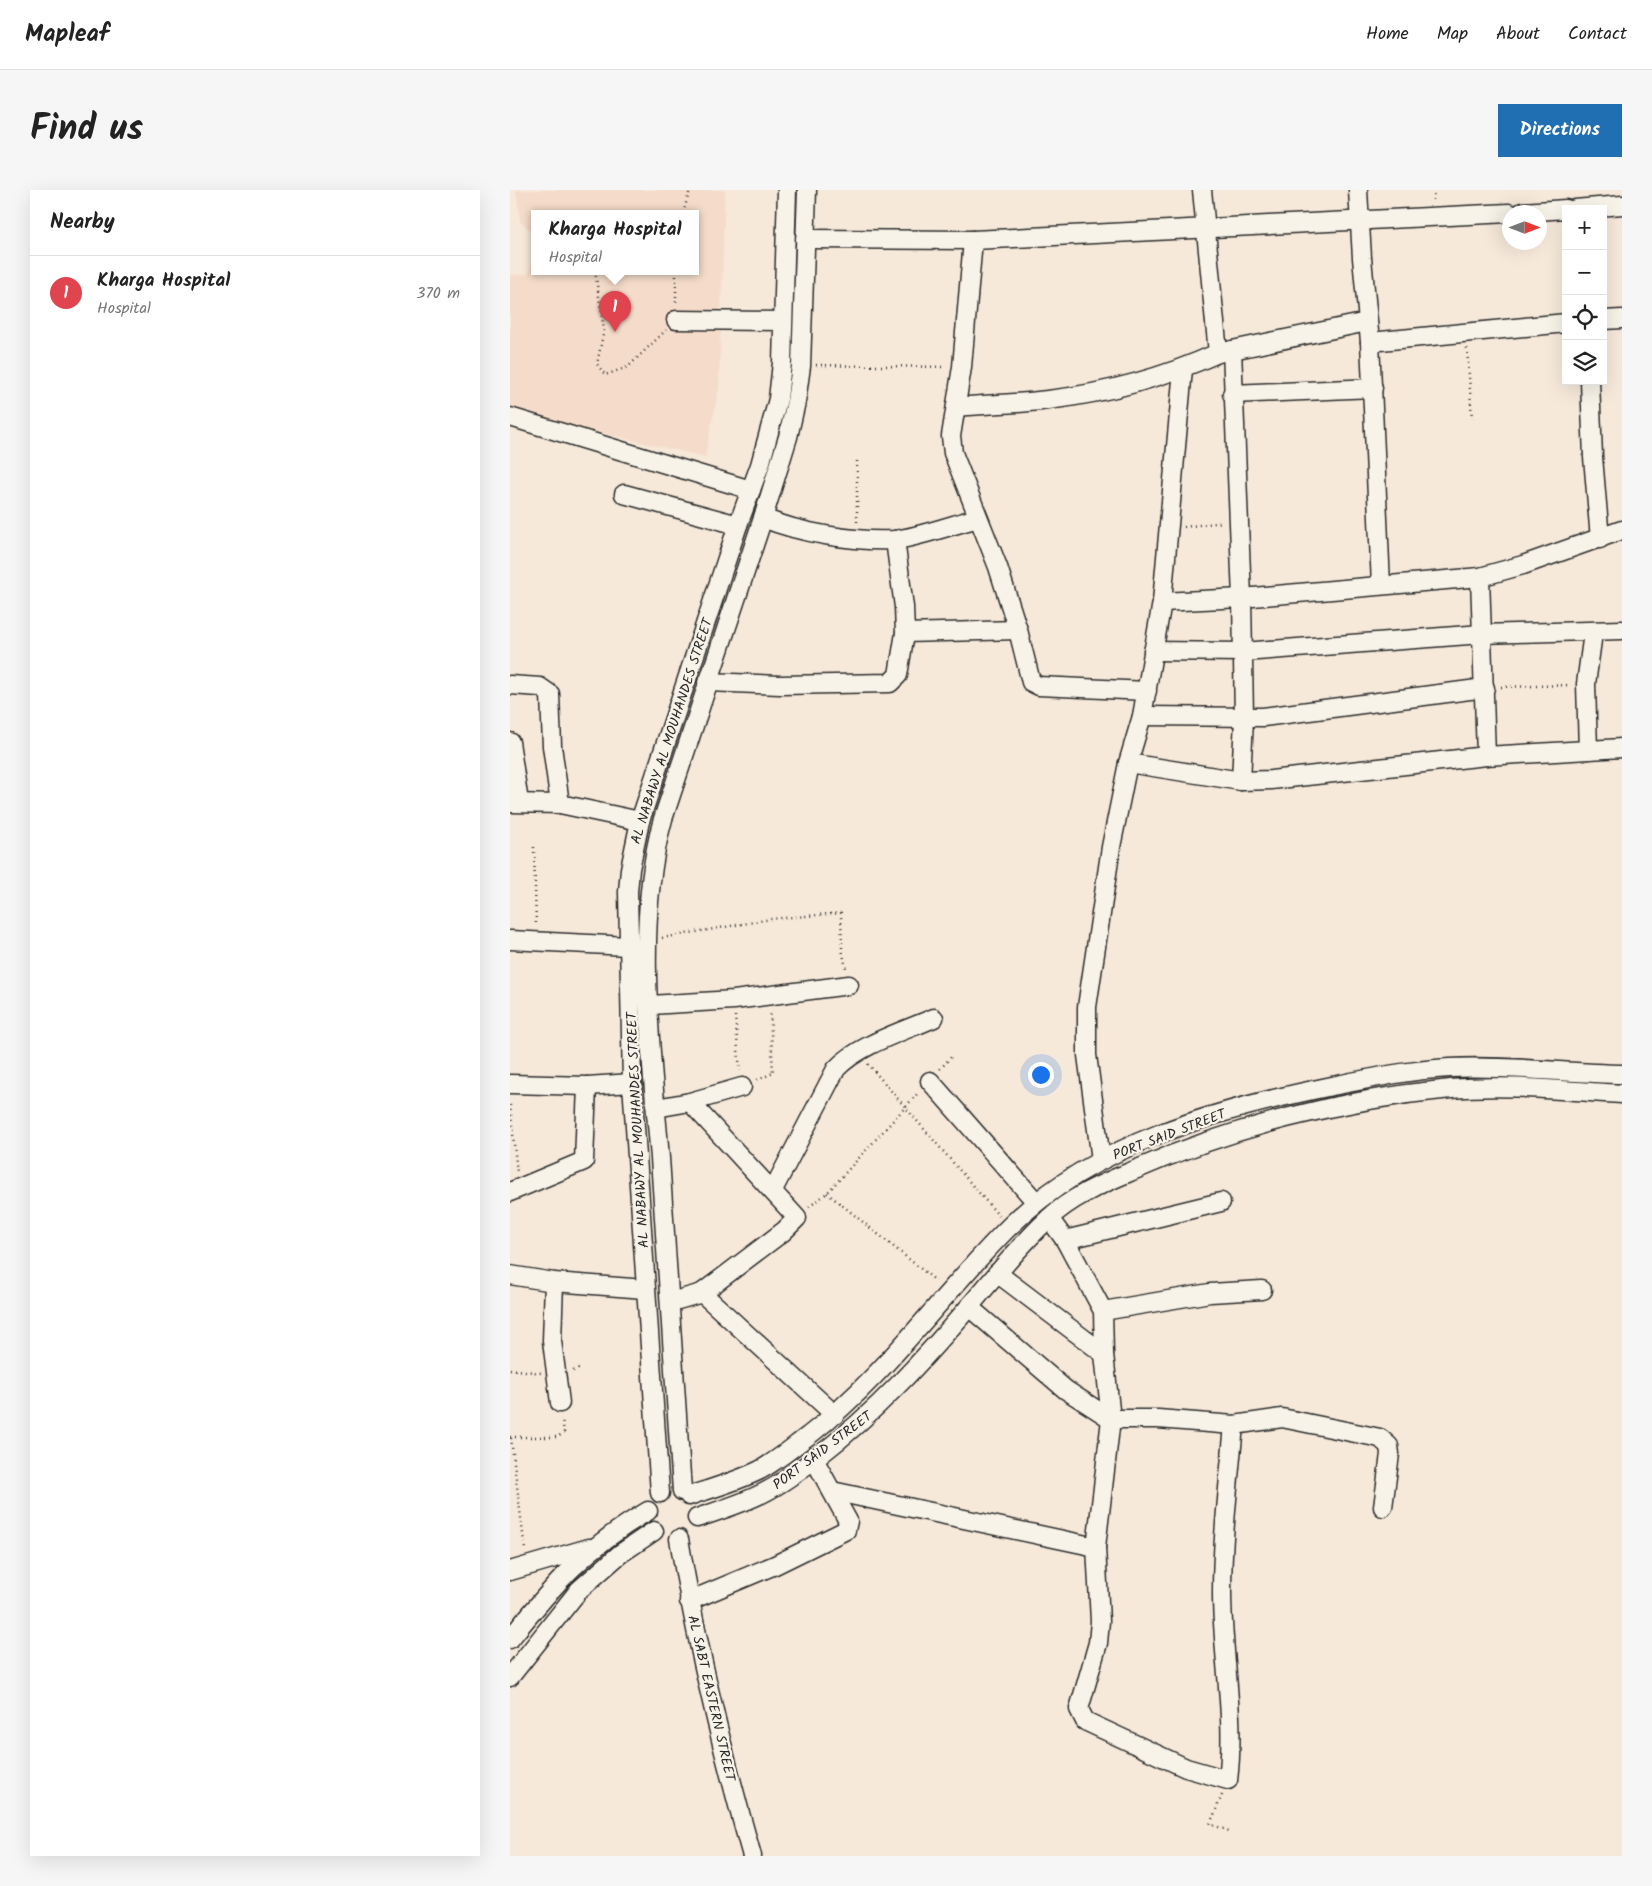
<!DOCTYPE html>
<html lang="en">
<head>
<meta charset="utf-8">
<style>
  body { margin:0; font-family:Kalam,sans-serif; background:#f6f6f6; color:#222 }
  .controls { position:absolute; right:15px; top:15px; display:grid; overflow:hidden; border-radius:0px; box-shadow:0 5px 20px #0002 }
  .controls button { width:45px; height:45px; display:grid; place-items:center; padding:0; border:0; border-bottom:1px solid #e0e0e0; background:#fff; color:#222; font:25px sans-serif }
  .compass { position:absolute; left:992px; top:15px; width:45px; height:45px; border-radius:50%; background:#fff; box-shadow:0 5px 20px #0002; rotate:90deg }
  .you { position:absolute; left:530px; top:884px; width:18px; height:18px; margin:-12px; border:4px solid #fff; border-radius:50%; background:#1a73e8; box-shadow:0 0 0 8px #1a73e833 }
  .badge { display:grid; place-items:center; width:32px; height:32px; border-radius:50%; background:#1f6fb2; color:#fff; font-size:16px; font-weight:700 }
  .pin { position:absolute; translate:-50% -41px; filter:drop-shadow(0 1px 2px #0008) }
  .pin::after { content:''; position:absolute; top:26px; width:18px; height:15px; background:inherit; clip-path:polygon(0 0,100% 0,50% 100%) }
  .popup { position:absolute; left:21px; top:20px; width:168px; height:65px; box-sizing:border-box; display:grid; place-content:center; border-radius:0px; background:#fff; filter:drop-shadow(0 1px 4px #0005); font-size:16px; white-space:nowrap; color:#767676 }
  .popup b { font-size:19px; color:#222 }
  .popup::after { content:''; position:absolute; left:50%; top:100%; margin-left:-10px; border:10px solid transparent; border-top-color:#fff }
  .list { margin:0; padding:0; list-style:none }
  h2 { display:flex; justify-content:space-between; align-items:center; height:65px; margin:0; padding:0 20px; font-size:21px }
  h2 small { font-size:16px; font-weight:400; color:#767676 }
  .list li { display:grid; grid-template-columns:32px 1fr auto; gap:15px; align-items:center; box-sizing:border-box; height:75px; padding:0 20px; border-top:1px solid #e0e0e0 }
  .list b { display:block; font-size:19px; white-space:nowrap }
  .list p { margin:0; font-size:16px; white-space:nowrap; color:#767676 }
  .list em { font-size:16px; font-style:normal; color:#767676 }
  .icon { flex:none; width:28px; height:28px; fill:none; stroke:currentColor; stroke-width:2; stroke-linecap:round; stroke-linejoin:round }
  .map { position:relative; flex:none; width:1112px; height:1666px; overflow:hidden; border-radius:0px }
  header { display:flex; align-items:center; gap:30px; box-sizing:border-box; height:70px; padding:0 25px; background:#fff; border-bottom:1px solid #e0e0e0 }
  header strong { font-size:24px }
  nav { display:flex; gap:28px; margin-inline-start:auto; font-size:18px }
  .intro { display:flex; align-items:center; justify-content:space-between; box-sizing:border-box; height:120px; padding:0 30px }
  h1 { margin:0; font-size:35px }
  .button { padding:12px 22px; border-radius:0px; background:#1f6fb2; color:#fff; font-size:18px; font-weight:700 }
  main { display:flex; gap:30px; padding:0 30px }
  aside { flex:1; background:#fff; border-radius:0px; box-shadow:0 5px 20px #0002 }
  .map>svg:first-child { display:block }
  .built { fill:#f5dcca }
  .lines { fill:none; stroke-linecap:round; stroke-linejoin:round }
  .minor-casing { stroke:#2b2b2b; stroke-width:21 }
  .path { stroke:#2b2b2b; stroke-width:2.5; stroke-dasharray:1 4; stroke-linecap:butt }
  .minor { stroke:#f7f3e8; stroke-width:18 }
  .labels { text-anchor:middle; stroke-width:4.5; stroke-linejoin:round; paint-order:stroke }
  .street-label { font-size:14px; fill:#2b2b2b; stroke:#f7f3e8 }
</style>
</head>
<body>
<header>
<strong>Mapleaf</strong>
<nav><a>Home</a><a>Map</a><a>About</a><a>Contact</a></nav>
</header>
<div class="intro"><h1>Find us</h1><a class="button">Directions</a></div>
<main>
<aside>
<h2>Nearby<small></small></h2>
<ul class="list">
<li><span class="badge" style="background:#e0444e">1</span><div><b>Kharga Hospital</b><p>Hospital</p></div><em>370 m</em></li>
</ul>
</aside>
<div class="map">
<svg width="1112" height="1666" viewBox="0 0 1112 1666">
  <rect width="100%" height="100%" fill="#f6e9da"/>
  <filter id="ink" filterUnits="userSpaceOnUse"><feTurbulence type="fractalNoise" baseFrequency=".02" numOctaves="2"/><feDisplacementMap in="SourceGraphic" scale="10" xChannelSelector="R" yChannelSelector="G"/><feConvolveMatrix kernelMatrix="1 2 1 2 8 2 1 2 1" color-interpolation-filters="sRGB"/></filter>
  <g filter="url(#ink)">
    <!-- built -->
    <polygon class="built" points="6,0 215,0 209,198 195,267 0,222 0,85 18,84 25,68 25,81 185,81 185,23 25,23 25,43 10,32"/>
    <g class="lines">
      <!-- minor casing -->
      <g class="minor-casing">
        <g id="minor">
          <polyline points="692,0 708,163 857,132"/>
          <polyline points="848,0 852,68 860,152 1056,133"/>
          <polyline points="1065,19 1112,15"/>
          <polyline points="1012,22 1056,19"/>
          <polyline points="295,49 463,50 999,23"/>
          <polyline points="463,50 452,177 441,246 443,263 488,377 508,440 521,492 529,496 637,501"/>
          <polyline points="166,130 273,131"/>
          <polyline points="1093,130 1112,129"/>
          <polyline points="860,152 871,395"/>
          <polyline points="722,160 732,408 734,529 731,591"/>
          <polyline points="1080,191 1083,267 1090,349"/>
          <polyline points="722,204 863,198"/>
          <path d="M446,217C477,214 508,214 538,210C596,203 655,187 708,163"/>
          <polyline points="0,227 241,300"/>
          <polyline points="114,304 228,335"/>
          <path d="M253,328C290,343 343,352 384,350C406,348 445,334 468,328"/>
          <polyline points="385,350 394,417 395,443 508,440"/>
          <polyline points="970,387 976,566"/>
          <polyline points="652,412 732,408 970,387 1013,375 1112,340"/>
          <polyline points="643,461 733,462 972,444 1112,440"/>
          <polyline points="197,492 270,495 380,493 388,485 395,443"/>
          <polyline points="0,495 30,497 40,504 42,556 50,614"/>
          <polyline points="632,526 753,527 975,498"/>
          <polyline points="0,552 9,612"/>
          <polyline points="1078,560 1076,494 1083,443"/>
          <polyline points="618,573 731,591 761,590 976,566 1112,558"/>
          <polyline points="0,613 50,614 130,631"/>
          <polyline points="0,750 118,756"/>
          <polyline points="140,815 224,810 339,795"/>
          <polyline points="420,891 526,1012"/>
          <polyline points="0,894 77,896 122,893"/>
          <polyline points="146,918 180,912 232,897"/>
          <polyline points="591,970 577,865 577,817 601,657 618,573 632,526 652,412 673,179"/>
          <path d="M263,1000L326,879C348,855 394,841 424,828"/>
          <polyline points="0,1002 74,971 77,896"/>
          <path d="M539,1028L555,1050L593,1121L594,1164L601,1229L586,1357L590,1431L588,1453L569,1519L575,1531L676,1578L718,1590C726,1527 712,1466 712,1403C712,1347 719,1291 724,1235"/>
          <polyline points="555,1050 711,1012"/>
          <polyline points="487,1083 594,1164"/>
          <polyline points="0,1085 44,1092 135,1099"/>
          <polyline points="44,1092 42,1151 50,1213"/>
          <polyline points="192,1103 325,1225"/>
          <polyline points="161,1112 192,1103 274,1041 287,1028 180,912"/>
          <polyline points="459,1117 556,1200 601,1229 648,1229 724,1235 772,1228 870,1248 879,1256 880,1264 873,1317"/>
          <polyline points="593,1121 700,1103 752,1100"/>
          <path d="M172,1301C165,1190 158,1079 150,968C141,862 124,732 153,629L253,328L278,247L286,212L291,176L297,0"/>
          <polyline points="322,1301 586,1357"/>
          <polyline points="150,1303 122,893 118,702 120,679 130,631 228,335 250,275 268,209 272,173 277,0"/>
          <path d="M179,1306C203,1298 228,1291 250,1280C267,1271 283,1257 298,1246C376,1186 431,1104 500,1036C584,953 709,919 822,896C861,888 900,880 939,878C997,875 1055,883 1112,884"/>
          <path d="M187,1328C211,1320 235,1313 257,1301C276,1291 293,1278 310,1265C366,1222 412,1171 458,1118C484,1088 508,1057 537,1030C560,1008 591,994 620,982C720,938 832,909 941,899C997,894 1056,901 1112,904"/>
          <path d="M169,1349C187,1456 212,1561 242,1666"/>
          <polyline points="0,1381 79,1358"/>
          <polyline points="179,1411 265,1375 336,1340 338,1331 304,1269"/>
          <path d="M0,1449C45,1393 75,1358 138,1321"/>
          <polyline points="0,1487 69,1400 110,1364 144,1341"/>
        </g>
      </g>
      <!-- path -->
      <g class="path">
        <polyline points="923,10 924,0"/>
        <polyline points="173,23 180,0"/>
        <polyline points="85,81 94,140 87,174 95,185 118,177 156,140"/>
        <polyline points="166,81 166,114"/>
        <polyline points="957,158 962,228"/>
        <polyline points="306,175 436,177"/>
        <polyline points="347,271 347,334"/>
        <polyline points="674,337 713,332"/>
        <polyline points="991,497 1061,495"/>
        <polyline points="24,657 26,736"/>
        <polyline points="152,748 261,729 331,723 332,759 336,778"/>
        <polyline points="225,826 230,881"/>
        <polyline points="358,874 489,1026"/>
        <polyline points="430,879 442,866"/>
        <polyline points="247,890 263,883 260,821"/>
        <polyline points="0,915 7,983"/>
        <polyline points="317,1003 426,1091"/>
        <polyline points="299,1017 317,1003 409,902"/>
        <polyline points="0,1179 31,1183"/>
        <polyline points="63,1181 71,1178"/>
        <polyline points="0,1247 48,1247 54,1242 52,1229"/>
        <polyline points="1,1248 15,1360"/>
        <polyline points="712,1605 700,1634 722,1642"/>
      </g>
      <!-- minor -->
      <use href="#minor" class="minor"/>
    </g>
  </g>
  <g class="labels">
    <!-- street labels -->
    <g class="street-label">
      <text transform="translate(161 541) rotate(-72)" y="5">AL NABAWY AL MOUHANDES STREET</text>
      <text transform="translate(127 940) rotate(-93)" y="5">AL NABAWY AL MOUHANDES STREET</text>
      <text transform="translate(659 944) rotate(-21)" y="5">PORT SAID STREET</text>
      <text transform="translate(312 1260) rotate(-37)" y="5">PORT SAID STREET</text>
      <text transform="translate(202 1508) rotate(77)" y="5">AL SABT EASTERN STREET</text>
    </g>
  </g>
</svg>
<div class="controls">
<button>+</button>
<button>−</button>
<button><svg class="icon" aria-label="locate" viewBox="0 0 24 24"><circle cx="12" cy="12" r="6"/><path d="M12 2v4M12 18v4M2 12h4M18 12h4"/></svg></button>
<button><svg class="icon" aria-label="layers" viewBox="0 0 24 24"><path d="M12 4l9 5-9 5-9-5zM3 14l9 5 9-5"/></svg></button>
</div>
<svg class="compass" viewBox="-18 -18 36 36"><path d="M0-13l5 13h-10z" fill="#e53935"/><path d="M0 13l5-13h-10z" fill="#767676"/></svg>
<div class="you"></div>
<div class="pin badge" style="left:105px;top:142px;background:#e0444e">1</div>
<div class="popup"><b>Kharga Hospital</b>Hospital</div>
</div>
</main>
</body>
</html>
